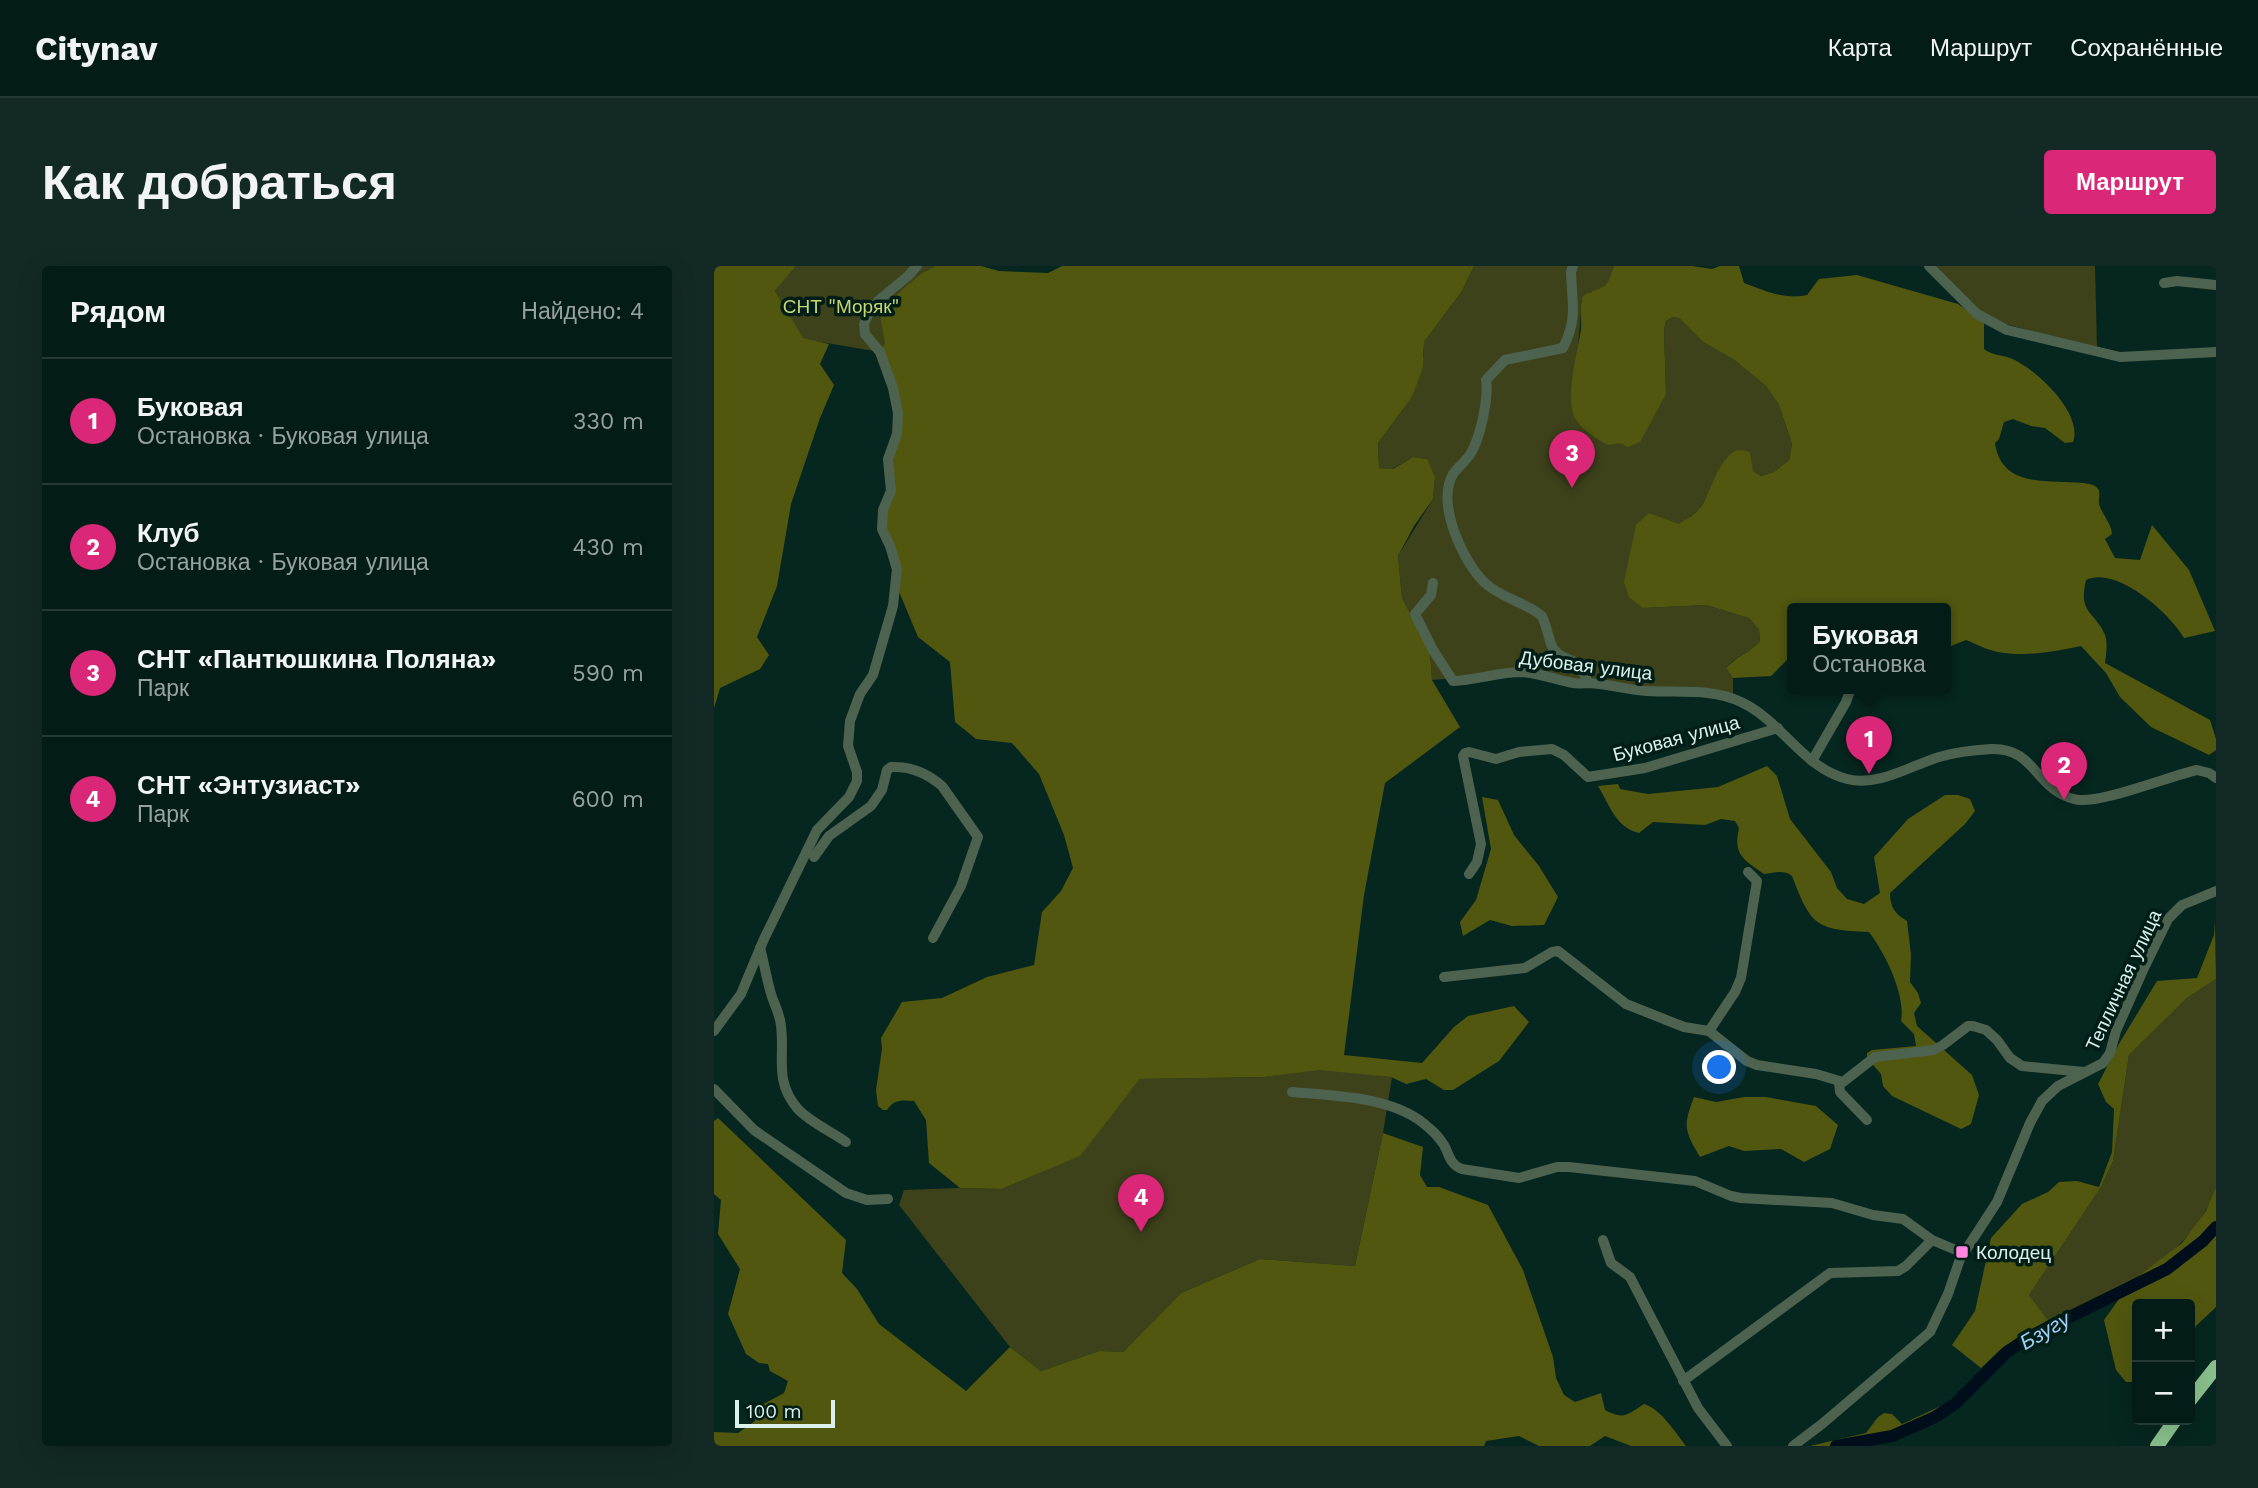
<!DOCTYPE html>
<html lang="ru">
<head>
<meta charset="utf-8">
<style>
  body { margin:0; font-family:"Work Sans",sans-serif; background:#122925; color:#f1f3f6 }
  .controls { position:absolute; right:21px; bottom:21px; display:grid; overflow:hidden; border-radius:7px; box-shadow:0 7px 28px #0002 }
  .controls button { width:63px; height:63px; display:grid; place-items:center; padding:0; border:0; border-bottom:2px solid #253a37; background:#041c18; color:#f1f3f6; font:35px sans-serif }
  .scale { position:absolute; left:21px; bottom:18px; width:100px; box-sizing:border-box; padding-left:7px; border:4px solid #dbf1eb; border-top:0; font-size:19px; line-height:24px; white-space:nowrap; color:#dbf1eb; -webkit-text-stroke:5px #001d17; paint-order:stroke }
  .you { position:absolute; left:1006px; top:802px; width:24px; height:24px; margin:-18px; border:5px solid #fff; border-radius:50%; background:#1a73e8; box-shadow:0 0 0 10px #1a73e833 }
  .badge { display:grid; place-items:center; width:46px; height:46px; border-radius:50%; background:#db2777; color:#fff; font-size:23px; font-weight:700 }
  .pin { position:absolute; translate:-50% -58px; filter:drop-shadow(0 2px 4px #0008) }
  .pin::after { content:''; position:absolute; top:37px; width:24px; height:21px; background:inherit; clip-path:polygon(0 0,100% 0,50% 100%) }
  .popup { position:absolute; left:1073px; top:337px; width:164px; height:91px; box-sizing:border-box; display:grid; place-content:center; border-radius:7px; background:#041c18; filter:drop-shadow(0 2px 5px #0005); font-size:23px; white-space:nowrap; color:#97a1a2 }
  .popup b { font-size:26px; color:#f1f3f6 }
  .popup::after { content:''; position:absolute; left:50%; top:100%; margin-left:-14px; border:14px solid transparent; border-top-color:#041c18 }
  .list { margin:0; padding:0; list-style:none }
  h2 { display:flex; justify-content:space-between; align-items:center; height:91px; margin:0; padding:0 28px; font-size:30px }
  h2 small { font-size:23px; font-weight:400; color:#97a1a2 }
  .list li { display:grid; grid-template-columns:46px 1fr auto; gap:21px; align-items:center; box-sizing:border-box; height:126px; padding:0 28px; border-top:2px solid #253a37 }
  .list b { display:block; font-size:26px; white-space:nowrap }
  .list p { margin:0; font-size:23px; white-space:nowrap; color:#97a1a2 }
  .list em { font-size:23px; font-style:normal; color:#97a1a2 }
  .map { position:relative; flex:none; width:1502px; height:1180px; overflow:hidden; border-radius:7px }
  header { display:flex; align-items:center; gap:42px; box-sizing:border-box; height:98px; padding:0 35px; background:#041c18; border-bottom:2px solid #253a37 }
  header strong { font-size:33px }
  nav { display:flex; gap:38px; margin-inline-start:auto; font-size:24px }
  .intro { display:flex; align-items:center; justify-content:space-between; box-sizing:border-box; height:168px; padding:0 42px }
  h1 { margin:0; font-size:49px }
  .button { padding:18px 32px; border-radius:7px; background:#db2777; color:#fff; font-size:24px; font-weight:700 }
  main { display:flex; gap:42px; padding:0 42px }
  aside { flex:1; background:#041c18; border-radius:7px; box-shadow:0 7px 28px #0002 }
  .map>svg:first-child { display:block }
  .green { fill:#3e421b }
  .forest { fill:#51570f }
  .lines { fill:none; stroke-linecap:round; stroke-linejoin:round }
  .river { stroke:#000d1a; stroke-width:12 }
  .minor { stroke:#4d634f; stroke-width:10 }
  .highway { stroke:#8ac08d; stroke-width:14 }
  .poi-dot { fill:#ff85df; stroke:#001d17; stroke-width:2.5 }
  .labels { text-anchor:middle; stroke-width:7; stroke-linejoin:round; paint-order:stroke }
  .park-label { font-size:19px; fill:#c9d473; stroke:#001d17 }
  .street-label { font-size:19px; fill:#dbf1eb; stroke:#001d17 }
  .poi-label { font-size:19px; fill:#dbf1eb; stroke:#001d17; text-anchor:start }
  .water-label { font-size:21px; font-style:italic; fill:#a0d0f6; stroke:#001d17 }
</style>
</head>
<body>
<header>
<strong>Citynav</strong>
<nav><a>Карта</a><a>Маршрут</a><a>Сохранённые</a></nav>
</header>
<div class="intro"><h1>Как добраться</h1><a class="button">Маршрут</a></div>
<main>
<aside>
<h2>Рядом<small>Найдено: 4</small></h2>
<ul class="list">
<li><span class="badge">1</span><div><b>Буковая</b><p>Остановка · Буковая улица</p></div><em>330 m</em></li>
<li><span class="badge">2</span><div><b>Клуб</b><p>Остановка · Буковая улица</p></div><em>430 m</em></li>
<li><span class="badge">3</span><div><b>СНТ «Пантюшкина Поляна»</b><p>Парк</p></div><em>590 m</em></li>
<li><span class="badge">4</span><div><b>СНТ «Энтузиаст»</b><p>Парк</p></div><em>600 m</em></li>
</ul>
</aside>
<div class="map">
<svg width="1502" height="1180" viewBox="0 0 1502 1180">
  <rect width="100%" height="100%" fill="#062620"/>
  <!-- green -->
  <g class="green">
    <polygon points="82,0 221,0 213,4 166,86 89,73 61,25"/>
    <path d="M760,0H900L897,15L889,23L876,26L867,35C867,69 860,103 858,138L952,128L950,62L952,55L959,51L965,52L989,76L1019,93L1052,120L1065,139L1078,178L1075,194L1060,206L1047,210L1013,191L986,243L965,259L935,247L929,342L992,339L1035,352L1045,364L1046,375C1036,387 1022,389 1012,402L1019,412V432L858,418L825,405L718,414L716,384L688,332L684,290L719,233L721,211L712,193L699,191L678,203L665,202L664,177L698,131L710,89V76L748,25Z"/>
    <polygon points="1220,0 1381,0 1383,82 1295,59 1265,45"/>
    <path d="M1502,713V921C1499,929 1496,938 1491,946C1458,1002 1391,1029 1334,1054L1315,1029L1387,921L1399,895L1415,789L1473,732Z"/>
    <polygon points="605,803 678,811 669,867 641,1000 546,993 467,1027 409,1086 385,1085 327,1105 296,1081 185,939 190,924 246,922 288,923 365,890 426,813 550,811"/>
  </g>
  <!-- forest -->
  <g class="forest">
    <polygon points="0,0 82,0 61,25 89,72 115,78 106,98 120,119 106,152 77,238 63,320 43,371 55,389 46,403 6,422 0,442"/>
    <path d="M221,0H267L285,5L334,7L348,0H760L748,25L710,76L709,101L698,131L664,177L665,202L679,203L699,191L713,193L721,211L719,233L700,260L684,290L688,332L716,384L718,414L746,461L671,517L650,629L630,789L708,797L740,761L754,750L800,740L815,756L785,795L739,824H730L712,813L692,818L677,811L605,804L550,811L426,813L366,890L288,923L246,922L215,897L212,854L200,835C188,834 180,833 173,844H169L164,840L162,824L168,783L167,772L188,736L228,732L273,711L320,699L328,646L347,625L359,602L350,569L325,508L298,477L262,473L241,456L236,396L204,371L181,316L168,263L177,225L175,200L184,147L166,86L171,77L166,49C180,31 200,10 221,0Z"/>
    <path d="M900,0H978L998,3L1006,0H1025L1030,17C1052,25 1070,34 1093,29L1105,13L1143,9L1244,38L1270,56V83C1279,90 1286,88 1296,92C1320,101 1370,147 1359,176L1351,177L1331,162L1317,160L1299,153L1290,156L1285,173L1281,177C1287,222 1334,214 1369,217C1374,218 1381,218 1384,223C1387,226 1384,234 1385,238C1388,249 1397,256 1398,268L1391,273L1401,292L1426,294L1438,259L1475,304L1501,365L1470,372C1456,347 1402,299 1372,314C1364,348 1380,344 1391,369C1394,377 1392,389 1391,397L1496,454L1502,473V484L1495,489L1437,461L1406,431L1392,407L1367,380C1340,386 1311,391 1284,386C1273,384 1262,378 1252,374L1232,382V342H1078V389L1057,410L1019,412L1012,402C1022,390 1036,387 1046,375L1045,364L1035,352L992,339L929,342L915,331L910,316L922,259L935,247L965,258C972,253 982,248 987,241C998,225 1010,171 1036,187L1039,205L1047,210L1060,206L1075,194L1078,178L1065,139L1052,120L1019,93L989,76L965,52L959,51L952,55L950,63L952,128L926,176L914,181L905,177L894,179C883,173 870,165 863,155C849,138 864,84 867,63C868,52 865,40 869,30C892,17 891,28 900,0Z"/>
    <path d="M1053,500L1063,510L1076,553L1117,606L1123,622L1133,633L1150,638L1166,627L1160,591L1194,553L1231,529H1244L1256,533L1261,545L1251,558L1176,627C1176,641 1181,648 1193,655L1197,689L1196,716L1204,727L1207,737L1200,747L1203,760L1258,809L1265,829L1257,858L1247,863L1178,830L1169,820L1167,808L1153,792V787L1158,784L1202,780L1200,768L1187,755C1192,729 1171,687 1155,666C1101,664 1097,659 1078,610C1069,603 1060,607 1050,608C1029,593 1019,589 1025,562L1021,555L1007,553L991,559L939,556L925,567C902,562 895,538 884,520L904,518L906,523L934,528L1004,521Z"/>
    <polygon points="768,531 784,534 800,569 825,600 844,631 830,659 798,660 776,654 749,670 746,656 762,634 777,583"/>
    <polygon points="1501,656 1502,713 1473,732 1415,789 1399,895 1387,921 1315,1029 1334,1054 1288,1082 1267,1102 1238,1079 1261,1045 1277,972 1308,938 1334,926 1345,916 1363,915 1385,921 1398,886 1400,843 1392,836 1384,818 1406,776 1443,715 1483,712 1500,669"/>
    <path d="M980,831L1002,836L1030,831H1052L1102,840L1124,859L1116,883L1090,896L1067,883L1030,885L1015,880L986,891C970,864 969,860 980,831Z"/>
    <path d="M4,852L132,974L128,1007L143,1023L165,1058L252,1125L296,1081L327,1105L385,1085L409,1086L467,1027L546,993L641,1000L669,867L709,881L706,909L713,921H725L774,939L809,1004L839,1091L842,1112L850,1129L861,1136L887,1127L891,1144C910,1154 913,1149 930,1138C947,1143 961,1166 972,1180H917L891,1170L876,1180H825L805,1170L772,1175L770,1180H0V1166L24,1167L41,1155L42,1142L70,1127L74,1115L56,1105L54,1098L45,1097L32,1088L14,1048L26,1003L4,968L7,934L0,928V855Z"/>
    <polygon points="1502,921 1502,1041 1482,1060 1476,1075 1476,1038 1423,1038 1423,1116 1412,1116 1402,1104 1390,1054 1418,1015 1468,977 1492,945"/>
    <polygon points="1243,1129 1191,1169 1154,1180 1096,1180 1152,1167 1164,1151 1170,1147 1178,1148 1188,1158 1229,1139"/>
  </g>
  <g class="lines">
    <!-- river -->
    <polyline class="river" points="1122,1180 1178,1170 1221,1151 1242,1137 1293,1086 1315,1071 1453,1003 1489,975 1502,961"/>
    <!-- minor -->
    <g class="minor">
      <path d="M859,0L857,6C858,37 864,52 849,82L791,94L772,114C775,132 766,172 757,187C752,195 744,201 739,208C722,238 749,296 771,317C787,332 811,336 828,350C841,380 829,385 866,398L874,417"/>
      <polyline points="1215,0 1263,48 1293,64 1406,91 1502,86"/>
      <polyline points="1450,17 1463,15 1502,19"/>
      <path d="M719,317L717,329L701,348L719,384L739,415C762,414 785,406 808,406C826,407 842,414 859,417C865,418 870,417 875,417C895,418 914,424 933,425C964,427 998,422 1027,436C1068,455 1089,502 1133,513C1164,521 1196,500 1225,491C1242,486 1260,484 1277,483C1321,481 1321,523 1360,533C1382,540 1455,510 1483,504L1495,507L1502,512"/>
      <polyline points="1098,495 1132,436 1137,422"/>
      <path d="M100,591L115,570L157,540L168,524L173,504L177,501C197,500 213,507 228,520L264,571L247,620L219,672"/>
      <polyline points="755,608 763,596 767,578 749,490 751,487 755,486 782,493 805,486 838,483 850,489 874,511 931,502 1064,462"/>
      <path d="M46,682C50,696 52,710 56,724C59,737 66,747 67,760C71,792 60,814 83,842C94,855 118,866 132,876"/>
      <polyline points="730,711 811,702 838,686 844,685 912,738 970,761 995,765 1033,795 1043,799 1102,808 1129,816 1161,791 1220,784 1229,779 1254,760 1259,760 1272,764 1283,774 1296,792 1308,800 1370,806"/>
      <polyline points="0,765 27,728 50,673 103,564 135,531 143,515 143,506 134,480 136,455 146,428 159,409 179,340 183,303 176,280 168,263 169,244 177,225 174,193 183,168 184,147 179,122 166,86 151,68 150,58 156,45 165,34 194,10 203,0"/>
      <polyline points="995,765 1021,726 1027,712 1043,615 1034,606"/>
      <polyline points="1125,816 1126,826 1153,854"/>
      <polyline points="0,823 40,864 132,927 153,934 174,933"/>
      <path d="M578,826C621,830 682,830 715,862C720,866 726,873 730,879C735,888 736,899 748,903L805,912L843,901H855L981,915L1017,930L1027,932L1118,937L1159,949L1189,953L1218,974"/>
      <polyline points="889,974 897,997 916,1011 984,1142 1013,1180"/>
      <polyline points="969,1115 1116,1007 1184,1005 1192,1000 1218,974 1249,987"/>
      <polyline points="1079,1180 1108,1158 1216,1066 1234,1028 1246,993 1283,936 1316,857 1328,835 1344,820 1389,797 1396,787 1402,765 1430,702 1454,653 1468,639 1502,625"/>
    </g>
    <!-- highway -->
    <g class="highway">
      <polyline points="1476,1134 1502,1101"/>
      <polyline points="1443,1180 1461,1154"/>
    </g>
  </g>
  <!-- markers -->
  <rect class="poi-dot" x="1241" y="979" width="14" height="14" rx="3.5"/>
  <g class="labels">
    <!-- park labels -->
    <g class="park-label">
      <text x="127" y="47">СНТ "Моряк"</text>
    </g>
    <!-- street labels -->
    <g class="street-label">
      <text transform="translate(872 399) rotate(7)" y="7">Дубовая улица</text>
      <text transform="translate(962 472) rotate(-15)" y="7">Буковая улица</text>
      <text transform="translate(1409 714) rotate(-65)" y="7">Тепличная улица</text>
    </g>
    <!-- poi labels -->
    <g class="poi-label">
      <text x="1262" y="993">Колодец</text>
    </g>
    <!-- water labels -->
    <g class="water-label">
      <text transform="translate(1331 1065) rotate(-30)" y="7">Бзугу</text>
    </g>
  </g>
</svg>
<div class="controls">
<button>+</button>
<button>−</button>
</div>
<div class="scale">100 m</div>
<div class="you"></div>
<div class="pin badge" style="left:1155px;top:508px">1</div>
<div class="popup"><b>Буковая</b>Остановка</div>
<div class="pin badge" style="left:1350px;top:534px">2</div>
<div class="pin badge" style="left:858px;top:222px">3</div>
<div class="pin badge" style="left:427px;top:966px">4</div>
</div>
</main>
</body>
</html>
